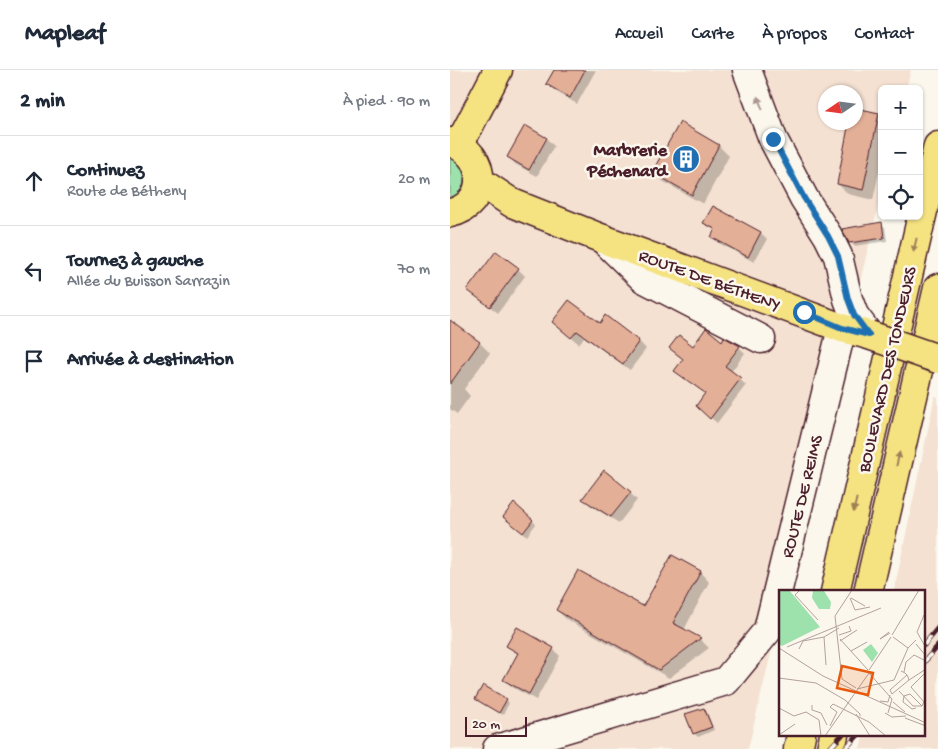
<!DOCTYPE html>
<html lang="fr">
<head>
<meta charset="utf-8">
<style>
  body { margin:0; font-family:"Gochi Hand",sans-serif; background:#f6f6f7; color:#1f2937 }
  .controls { position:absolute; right:15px; top:15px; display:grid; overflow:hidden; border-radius:8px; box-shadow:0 1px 4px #0004 }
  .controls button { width:45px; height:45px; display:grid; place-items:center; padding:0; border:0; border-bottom:1px solid #e0e1e3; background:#fff; color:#1f2937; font:25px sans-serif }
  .compass { position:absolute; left:368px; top:15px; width:45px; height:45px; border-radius:50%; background:#fff; box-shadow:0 1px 4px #0004; rotate:257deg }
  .scale { position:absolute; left:15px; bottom:12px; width:62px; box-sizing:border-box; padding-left:5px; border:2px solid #4a1f2b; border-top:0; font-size:14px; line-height:18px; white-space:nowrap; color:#4a1f2b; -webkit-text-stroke:4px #fbf7ec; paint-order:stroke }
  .stop { position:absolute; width:15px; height:15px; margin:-11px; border:4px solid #1f6fb2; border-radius:50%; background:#fff }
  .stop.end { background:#1f6fb2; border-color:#fff; box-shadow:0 1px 5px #0008 }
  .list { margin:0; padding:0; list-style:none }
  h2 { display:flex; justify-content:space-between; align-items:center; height:65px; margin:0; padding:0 20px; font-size:21px }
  h2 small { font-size:16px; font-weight:400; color:#747a83 }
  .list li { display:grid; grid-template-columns:32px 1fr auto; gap:15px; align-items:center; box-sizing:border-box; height:90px; padding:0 20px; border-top:1px solid #e0e1e3 }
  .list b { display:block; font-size:19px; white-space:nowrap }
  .list p { margin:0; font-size:16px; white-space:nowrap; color:#747a83 }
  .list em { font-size:16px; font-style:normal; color:#747a83 }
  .icon { flex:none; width:28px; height:28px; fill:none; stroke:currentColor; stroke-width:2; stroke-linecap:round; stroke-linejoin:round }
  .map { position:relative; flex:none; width:488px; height:679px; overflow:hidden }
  header { display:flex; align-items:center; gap:30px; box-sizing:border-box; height:70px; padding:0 25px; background:#fff; border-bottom:1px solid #e0e1e3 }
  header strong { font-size:24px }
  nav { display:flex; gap:28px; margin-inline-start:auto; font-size:18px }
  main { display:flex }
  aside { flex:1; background:#fff }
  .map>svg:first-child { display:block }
  .built { fill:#f4e1d2; fill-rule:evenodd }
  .green { fill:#9de1ad; stroke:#74806c }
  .shadow { fill:#0003 }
  .building { fill:#e4af97; stroke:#4a1f2b }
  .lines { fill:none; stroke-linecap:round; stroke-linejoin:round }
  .minor-casing { stroke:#4a1f2b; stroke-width:31 }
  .major-casing { stroke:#4a1f2b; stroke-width:31 }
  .highway-casing { stroke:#4a1f2b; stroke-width:31 }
  .minor { stroke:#fbf7ec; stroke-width:28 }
  .major { stroke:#f5e382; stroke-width:28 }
  .highway { stroke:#f5e382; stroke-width:28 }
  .rail-casing { stroke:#4a1f2b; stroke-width:5.5 }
  .rail { stroke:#fbf7ec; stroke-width:4; stroke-dasharray:11; stroke-linecap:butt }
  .major-bridge-casing { stroke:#4a1f2b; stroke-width:31; stroke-linecap:butt }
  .major-bridge { stroke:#f5e382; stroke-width:28 }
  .oneway { fill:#ab9695 }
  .oneway2 { fill:#a08156 }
  .route { stroke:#1f6fb2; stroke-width:6 }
  .labels { text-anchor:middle; stroke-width:5; stroke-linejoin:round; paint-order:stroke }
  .poi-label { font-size:18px; font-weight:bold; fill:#4a1f2b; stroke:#fbf7ec; text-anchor:end }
  .street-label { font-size:18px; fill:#4a1f2b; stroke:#fbf7ec }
  .inset-road { fill:none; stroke:#b4a19f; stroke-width:1 }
  .view { fill:#e8590c; fill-opacity:0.15; stroke:#e8590c; stroke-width:2.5 }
  .inset-edge { fill:none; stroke:#4a1f2b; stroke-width:2.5 }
</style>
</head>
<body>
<header>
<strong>Mapleaf</strong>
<nav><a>Accueil</a><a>Carte</a><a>À propos</a><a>Contact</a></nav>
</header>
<main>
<aside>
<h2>2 min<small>À pied · 90 m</small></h2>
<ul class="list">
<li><svg class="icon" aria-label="ahead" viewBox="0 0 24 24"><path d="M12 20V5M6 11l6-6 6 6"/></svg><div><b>Continuez</b><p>Route de Bétheny</p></div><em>20 m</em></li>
<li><svg class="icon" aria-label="left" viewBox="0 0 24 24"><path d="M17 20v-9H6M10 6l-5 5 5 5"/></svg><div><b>Tournez à gauche</b><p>Allée du Buisson Sarrazin</p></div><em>70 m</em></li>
<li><svg class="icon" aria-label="arrive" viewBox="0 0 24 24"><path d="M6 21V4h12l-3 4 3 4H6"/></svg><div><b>Arrivée à destination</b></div></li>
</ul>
</aside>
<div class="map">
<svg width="488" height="679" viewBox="0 0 488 679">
  <rect width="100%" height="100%" fill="#fbf7ec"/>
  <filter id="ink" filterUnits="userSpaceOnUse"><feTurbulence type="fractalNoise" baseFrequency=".02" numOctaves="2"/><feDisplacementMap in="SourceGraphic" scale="10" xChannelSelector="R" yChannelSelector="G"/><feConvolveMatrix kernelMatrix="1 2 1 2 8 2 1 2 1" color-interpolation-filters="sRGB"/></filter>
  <g filter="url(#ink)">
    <!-- built -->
    <g class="built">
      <path d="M0,0H461L456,19H432V120L298,679H0ZM376,22H406V52H376Z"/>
      <polygon points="485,326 488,327 488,679 410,679 413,665 474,665 474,522 444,521"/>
    </g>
    <!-- green -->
    <path class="green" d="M0,84L13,95C17,113 17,120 0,130Z"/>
    <!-- shadow -->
    <g class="shadow">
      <polygon points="106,0 146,0 127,34 105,21 98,14"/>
      <polygon points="406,40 428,44 432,47 432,88 423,130 398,124 388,114 406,52"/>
      <polygon points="230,54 269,76 279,86 253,134 214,112 203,102"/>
      <polygon points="75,57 97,69 104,76 87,106 65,94 58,86"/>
      <polygon points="255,153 311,163 317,169 304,192 269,173 262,167 265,161"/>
      <polygon points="431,154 435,157 437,171 404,176 400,172"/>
      <polygon points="68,199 75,206 48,243 19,220"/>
      <polygon points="0,252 30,273 40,283 14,319 20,326 7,344 0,339"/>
      <polygon points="103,252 150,255 189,271 196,279 180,300 134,267 129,274"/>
      <polygon points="274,269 289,277 295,283 281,302 296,315 267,353 253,341 256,324 226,301 234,289 221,278 243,277 272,272"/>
      <polygon points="180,423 187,430 169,453 141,436 134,429"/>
      <polygon points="64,435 86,454 77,466 58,450"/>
      <polygon points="250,502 259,512 234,560 250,569 259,578 219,608 116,549 107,540 194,538"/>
      <polygon points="57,576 103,579 110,586 86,630 62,617 55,610 69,585"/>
      <polygon points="27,629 56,630 59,633 53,645"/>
      <polygon points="254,639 257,642 264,660 248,667 244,663"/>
    </g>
    <!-- building -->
    <g class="building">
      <polygon points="104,0 135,0 120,28 96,14"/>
      <polygon points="406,38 429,43 413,120 387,114 399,52 406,52"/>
      <polygon points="230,52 269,75 242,125 202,102"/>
      <polygon points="75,55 97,68 79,100 57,87"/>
      <polygon points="263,136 311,162 298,187 261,167 265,159 253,153"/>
      <polygon points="432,152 434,168 399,173 392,159"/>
      <polygon points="46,181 69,198 40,237 17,220"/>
      <polygon points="119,230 150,253 155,245 189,271 173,294 127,261 121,268 102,252"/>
      <polygon points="0,250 30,272 0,314"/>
      <polygon points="256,258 272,271 274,267 290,276 275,296 291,308 260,349 246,336 255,323 224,301 233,289 219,278 229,265 243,276"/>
      <polygon points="154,400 181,422 161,447 132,429"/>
      <polygon points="64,433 83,450 73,463 53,447"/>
      <polygon points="222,485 251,501 223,553 251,568 209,600 106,540 128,500 193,536"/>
      <polygon points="67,557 104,578 79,624 53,610 68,583 56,576"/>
      <polygon points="33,615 57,629 49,643 25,629"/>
      <polygon points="254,638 262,657 243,664 235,644"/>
    </g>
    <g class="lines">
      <!-- minor casing -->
      <g class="minor-casing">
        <g id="minor">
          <polyline points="297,0 323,69 354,128 378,166 388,186 398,229 404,245 419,265"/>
          <polyline points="153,169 193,208 311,269"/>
          <polyline points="47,679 276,611 318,560 392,258"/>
        </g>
      </g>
      <!-- major casing -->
      <g class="major-casing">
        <g id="major">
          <path d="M0,72C39,84 39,135 0,143"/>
          <polyline points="9,75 48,0"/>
          <polyline points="29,111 62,133 153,169 392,258 419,265"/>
        </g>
      </g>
      <!-- highway casing -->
      <g class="highway-casing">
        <g id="highway">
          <polyline points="385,522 488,76"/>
          <polyline points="418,522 488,218"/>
          <polyline points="348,679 351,665"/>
          <polyline points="381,679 384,665"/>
        </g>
      </g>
      <!-- minor -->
      <use href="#minor" class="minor"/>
      <!-- major -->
      <use href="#major" class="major"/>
      <!-- highway -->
      <use href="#highway" class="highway"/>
      <!-- rail casing -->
      <g class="rail-casing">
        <g id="rail">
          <polyline points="474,575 488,558"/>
          <polyline points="474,592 488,576"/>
          <polyline points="379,679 392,665"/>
          <polyline points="395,679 408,665"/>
        </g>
      </g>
      <!-- rail -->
      <use href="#rail" class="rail"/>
      <!-- major-bridge casing -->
      <g class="major-bridge-casing">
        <polyline id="major-bridge" points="419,265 488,289"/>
      </g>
      <!-- major-bridge -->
      <use href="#major-bridge" class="major-bridge"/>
    </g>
    <!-- one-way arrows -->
    <defs><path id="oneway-solid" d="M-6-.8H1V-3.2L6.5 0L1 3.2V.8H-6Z" transform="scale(1.25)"/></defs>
    <use class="oneway" href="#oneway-solid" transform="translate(310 33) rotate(-111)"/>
    <g class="oneway2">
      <use href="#oneway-solid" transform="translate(465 175) rotate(103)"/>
      <use href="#oneway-solid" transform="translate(448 389) rotate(-77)"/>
      <use href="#oneway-solid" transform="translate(405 435) rotate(103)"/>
    </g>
  </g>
  <g class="lines" filter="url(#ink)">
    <!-- route -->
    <polyline class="route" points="323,69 354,128 378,166 388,186 398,229 404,245 419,265 392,258 354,242"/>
  </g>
  <!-- icons -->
  <defs>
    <g id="building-disc" transform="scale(1.4375)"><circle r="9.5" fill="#1f6fb2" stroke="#fbf7ec"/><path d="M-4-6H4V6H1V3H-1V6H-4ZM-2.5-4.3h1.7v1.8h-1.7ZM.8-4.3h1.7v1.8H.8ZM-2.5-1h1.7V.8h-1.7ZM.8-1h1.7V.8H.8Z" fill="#fff"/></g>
  </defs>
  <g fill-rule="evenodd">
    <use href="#building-disc" x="236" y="89"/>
  </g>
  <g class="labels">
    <!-- poi labels -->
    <g class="poi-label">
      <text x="217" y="85">Marbrerie<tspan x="217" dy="21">Péchenard</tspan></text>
    </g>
    <!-- street labels -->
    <g class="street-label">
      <text transform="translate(260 209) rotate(20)" y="6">ROUTE DE BÉTHENY</text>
      <text transform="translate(436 299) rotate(-77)" y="6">BOULEVARD DES TONDEURS</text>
      <text transform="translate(351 426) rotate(-76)" y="6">ROUTE DE REIMS</text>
    </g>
  </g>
  <!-- overview -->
  <g transform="translate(329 520)">
    <rect width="146" height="146" fill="#fbf7ec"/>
    <path d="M10,0L41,37L3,56L0,54V1ZM34,1H45L52,12L51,19H40L33,8ZM92,54L99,63L93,72L84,60Z" fill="#9de1ad"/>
    <path class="inset-road" d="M21,0L16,5L39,30M73,0L56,26L63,89L77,98M71,8L76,20L91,17M72,8L86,16M145,25L138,42L147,58M110,42L101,49L111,43M60,45L72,41L70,36M113,45L140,0M45,47L47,75M114,47L129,58M61,49L89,80M61,51L78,40M137,54L147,66M8,57L102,18M0,58L44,86L147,133M20,59L24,51L45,47L60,38M72,61L88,52M90,80L112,47M122,81L126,83L128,85L129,87L130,90L113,104L111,100L128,85M125,82L127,72L135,65L147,71M90,83L113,109L109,123M0,88L37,93L66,110L81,124V126M130,90L147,79M78,99L115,90L129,58L137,50L134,53M120,101L134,116H143L145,112L132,97L147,82M101,111L109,112L111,105M114,112L126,122M33,115V120L42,123L48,135M0,118L15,126L27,122L40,130L42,146M137,118L133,119L124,112L125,106L131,104L143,116M106,123L113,127L127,126M77,124L91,146M126,128L147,136M51,136L58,122L51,117L54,114L90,132L107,146M0,145L16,134M46,146L90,83"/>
    <path class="view" d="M63,76L94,83L89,105L58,98Z"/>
    <rect width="146" height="146" class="inset-edge"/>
  </g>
</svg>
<div class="controls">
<button>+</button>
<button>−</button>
<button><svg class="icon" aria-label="locate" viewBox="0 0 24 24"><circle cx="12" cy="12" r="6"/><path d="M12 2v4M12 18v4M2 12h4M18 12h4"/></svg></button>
</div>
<svg class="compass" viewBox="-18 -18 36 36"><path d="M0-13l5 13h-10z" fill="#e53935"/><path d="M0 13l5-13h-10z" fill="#747a83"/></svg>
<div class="scale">20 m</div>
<div class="stop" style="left:354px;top:242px"></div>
<div class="stop end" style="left:323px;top:69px"></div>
</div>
</main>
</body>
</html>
